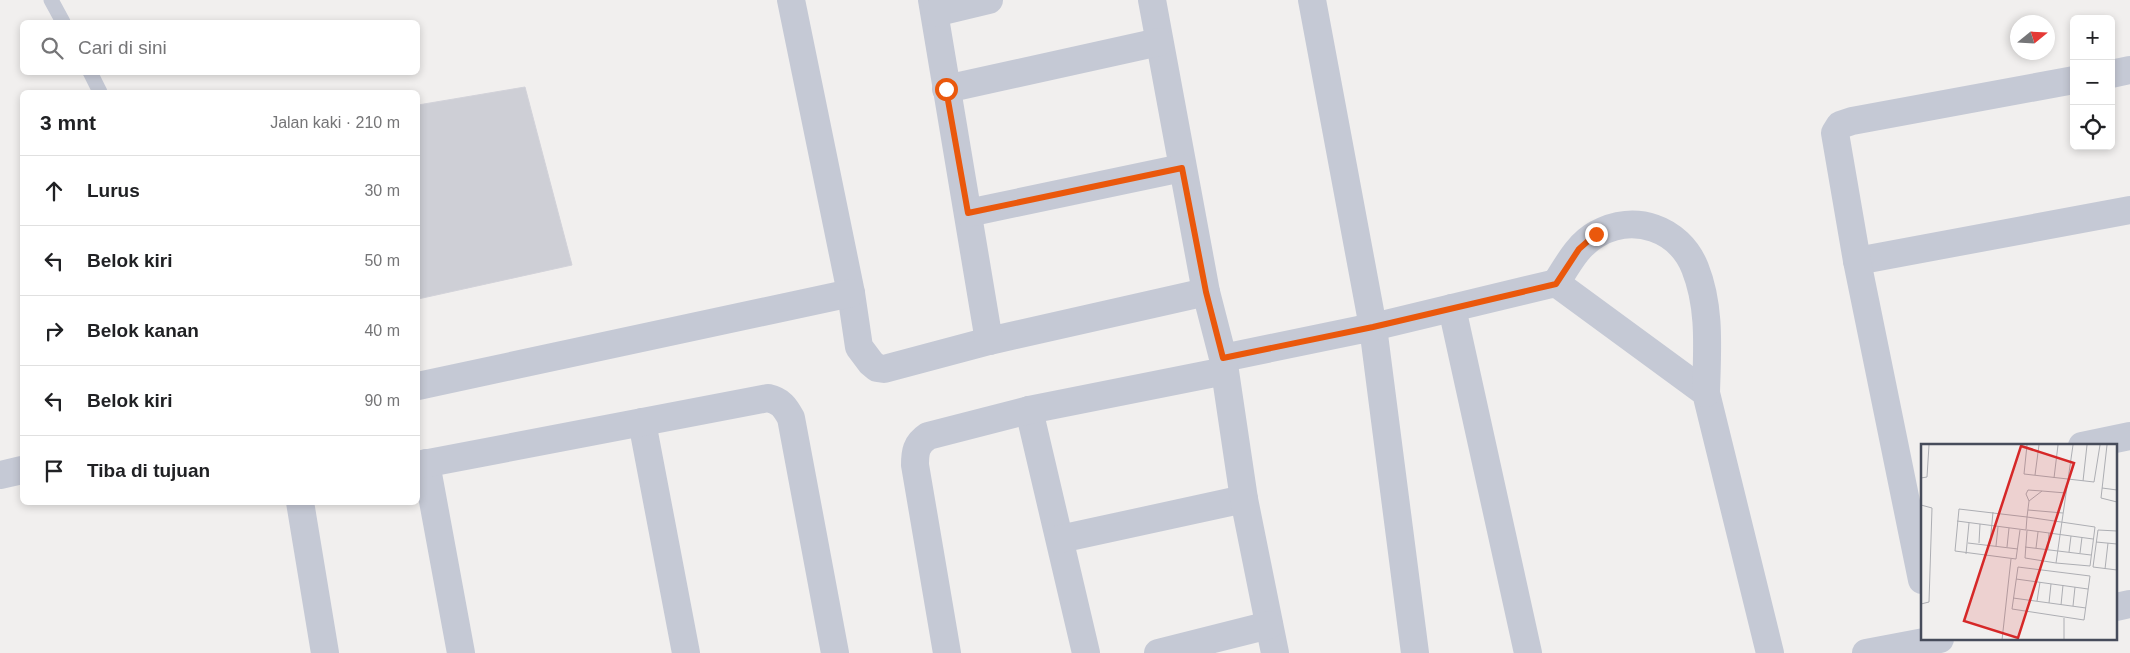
<!DOCTYPE html>
<html lang="id">
<head>
<meta charset="utf-8">
<style>
  body { margin:0; font-family:Helvetica,sans-serif; background:#f6f6f6; color:#202124 }
  .controls { position:absolute; right:15px; top:15px; display:grid; overflow:hidden; border-radius:8px; box-shadow:0 2px 8px #0003 }
  .controls button { width:45px; height:45px; display:grid; place-items:center; padding:0; border:0; border-bottom:1px solid #e0e0e0; background:#fff; color:#202124; font:25px sans-serif }
  .compass { position:absolute; left:2010px; top:15px; width:45px; height:45px; border-radius:50%; background:#fff; box-shadow:0 2px 8px #0003; rotate:72deg }
  .stop { position:absolute; width:15px; height:15px; margin:-11px; border:4px solid #ea580c; border-radius:50%; background:#fff }
  .stop.end { background:#ea580c; border-color:#fff; box-shadow:0 1px 5px #0008 }
  .list { margin:0; padding:0; list-style:none }
  h2 { display:flex; justify-content:space-between; align-items:center; height:65px; margin:0; padding:0 20px; font-size:21px }
  h2 small { font-size:16px; font-weight:400; color:#757577 }
  .list li { display:grid; grid-template-columns:32px 1fr auto; gap:15px; align-items:center; box-sizing:border-box; height:70px; padding:0 20px; border-top:1px solid #e0e0e0 }
  .list b { display:block; font-size:19px; white-space:nowrap }
  .list em { font-size:16px; font-style:normal; color:#757577 }
  .icon { flex:none; width:28px; height:28px; fill:none; stroke:currentColor; stroke-width:2; stroke-linecap:round; stroke-linejoin:round }
  .map { position:relative; flex:none; width:2130px; height:653px; overflow:hidden }
  .search { position:absolute; background:#fff; box-shadow:0 2px 8px #0003; left:20px; top:20px; width:400px; height:55px; display:flex; align-items:center; gap:12px; box-sizing:border-box; padding:0 18px; border-radius:8px; color:#757577; font-size:19px }
  .panel { position:absolute; background:#fff; box-shadow:0 2px 8px #0003; left:20px; top:90px; width:400px; height:415px; border-radius:8px }
  .map>svg:first-child { display:block }
  .building { fill:#cecfd6; stroke:#d2d2d9 }
  .lines { fill:none; stroke-linecap:round; stroke-linejoin:round }
  .service { stroke:#c5c9d5; stroke-width:15 }
  .minor { stroke:#c5c9d5; stroke-width:28 }
  .route { stroke:#ea580c; stroke-width:6 }
  .inset-road { fill:none; stroke:#adaeb3; stroke-width:1 }
  .view { fill:#d62828; fill-opacity:0.15; stroke:#d62828; stroke-width:2.5 }
  .inset-edge { fill:none; stroke:#474c5b; stroke-width:2.5 }
</style>
</head>
<body>
<div class="map">
<svg width="2130" height="653" viewBox="0 0 2130 653">
  <rect width="100%" height="100%" fill="#f1efee"/>
  <!-- building -->
  <polygon class="building" points="525,87 572,265 418,299 418,105"/>
  <g class="lines">
    <!-- service -->
    <g class="service">
      <polyline points="51,0 63,22"/>
      <polyline points="90,72 100,92"/>
    </g>
    <!-- minor -->
    <g class="minor">
      <polyline points="791,0 851,293 859,347 871,363 877,368 884,369 989,341 1206,292"/>
      <polyline points="932,0 989,341"/>
      <polyline points="1152,0 1206,292 1223,358 1373,327 1415,653"/>
      <polyline points="1312,0 1373,327 1556,283 1706,393 1770,653"/>
      <polyline points="935,13 989,0"/>
      <polyline points="2111,74 2130,70"/>
      <polyline points="946,89 1159,42"/>
      <polyline points="968,213 1182,168"/>
      <polyline points="1857,261 2130,210"/>
      <path d="M1556,283C1567,266 1578,244 1597,234C1634,213 1679,228 1695,268C1711,308 1707,351 1706,393"/>
      <polyline points="1452,308 1528,653"/>
      <polyline points="418,386 851,293"/>
      <polyline points="1029,410 1086,653"/>
      <polyline points="642,422 686,653"/>
      <polyline points="2082,446 2130,436"/>
      <polyline points="426,463 461,653"/>
      <path d="M418,465L768,398C781,401 785,407 791,418L835,653"/>
      <polyline points="0,475 22,470"/>
      <polyline points="300,502 325,653"/>
      <polyline points="1060,539 1244,499"/>
      <polyline points="1922,580 1857,261 1835,133 1840,125 1852,121 2074,80"/>
      <polyline points="2116,607 2130,604"/>
      <path d="M947,653L915,465C915,452 916,444 928,436L1029,410L1225,371L1244,499L1275,653"/>
      <polyline points="1158,653 1269,625"/>
      <polyline points="1866,653 1940,639"/>
    </g>
  </g>
  <g class="lines">
    <!-- route -->
    <polyline class="route" points="946,89 968,213 1182,168 1206,292 1223,358 1373,327 1556,284 1579,249 1596,234"/>
  </g>
  <!-- overview -->
  <g transform="translate(1921 444)">
    <rect width="196" height="196" fill="#f1efee"/>
    <path class="inset-road" d="M106,1L103,30L173,38L179,1M186,1L180,54L196,58M114,31L118,1M0,34L6,33L8,1M133,34L137,1M162,37L166,1M181,44L196,46M108,57L105,50L107,46L121,47M0,61L11,64L8,158L0,160M107,66L142,69M36,77L105,86L106,73L174,83L169,122L135,119L104,114L106,86L172,95M99,86L95,115L34,107L38,65L106,73L108,57L121,47L145,49M196,87L177,86L172,123L196,126M175,98L196,100M47,99L97,105M58,99L59,80M69,100L72,68M75,102L77,83M86,103L88,84M104,103L170,111M115,104L117,88M127,105L128,89M148,108L150,92M159,109L161,93M45,110L48,79M135,119L152,1M97,123L169,132L163,176L91,165ZM184,125L187,99M95,135L167,145M92,154L165,164M116,157L119,138M128,159L130,140M140,161L142,141M152,162L154,143M81,196L90,115M143,196V174"/>
    <path class="view" d="M100,2L153,19L97,194L43,177Z"/>
    <rect width="196" height="196" class="inset-edge"/>
  </g>
</svg>
<div class="controls">
<button>+</button>
<button>−</button>
<button><svg class="icon" aria-label="locate" viewBox="0 0 24 24"><circle cx="12" cy="12" r="6"/><path d="M12 2v4M12 18v4M2 12h4M18 12h4"/></svg></button>
</div>
<svg class="compass" viewBox="-18 -18 36 36"><path d="M0-13l5 13h-10z" fill="#e53935"/><path d="M0 13l5-13h-10z" fill="#757577"/></svg>
<div class="stop" style="left:946px;top:89px"></div>
<div class="stop end" style="left:1596px;top:234px"></div>
<div class="search"><svg class="icon" aria-label="search" viewBox="0 0 24 24"><circle cx="10" cy="10" r="6"/><path d="M15 15l6 6"/></svg>Cari di sini</div>
<section class="panel">
<h2>3 mnt<small>Jalan kaki · 210 m</small></h2>
<ul class="list">
<li><svg class="icon" aria-label="ahead" viewBox="0 0 24 24"><path d="M12 20V5M6 11l6-6 6 6"/></svg><div><b>Lurus</b></div><em>30 m</em></li>
<li><svg class="icon" aria-label="left" viewBox="0 0 24 24"><path d="M17 20v-9H6M10 6l-5 5 5 5"/></svg><div><b>Belok kiri</b></div><em>50 m</em></li>
<li><svg class="icon" aria-label="right" viewBox="0 0 24 24"><path d="M7 20v-9h11M14 6l5 5-5 5"/></svg><div><b>Belok kanan</b></div><em>40 m</em></li>
<li><svg class="icon" aria-label="left" viewBox="0 0 24 24"><path d="M17 20v-9H6M10 6l-5 5 5 5"/></svg><div><b>Belok kiri</b></div><em>90 m</em></li>
<li><svg class="icon" aria-label="arrive" viewBox="0 0 24 24"><path d="M6 21V4h12l-3 4 3 4H6"/></svg><div><b>Tiba di tujuan</b></div></li>
</ul>
</section>
</div>
</body>
</html>
